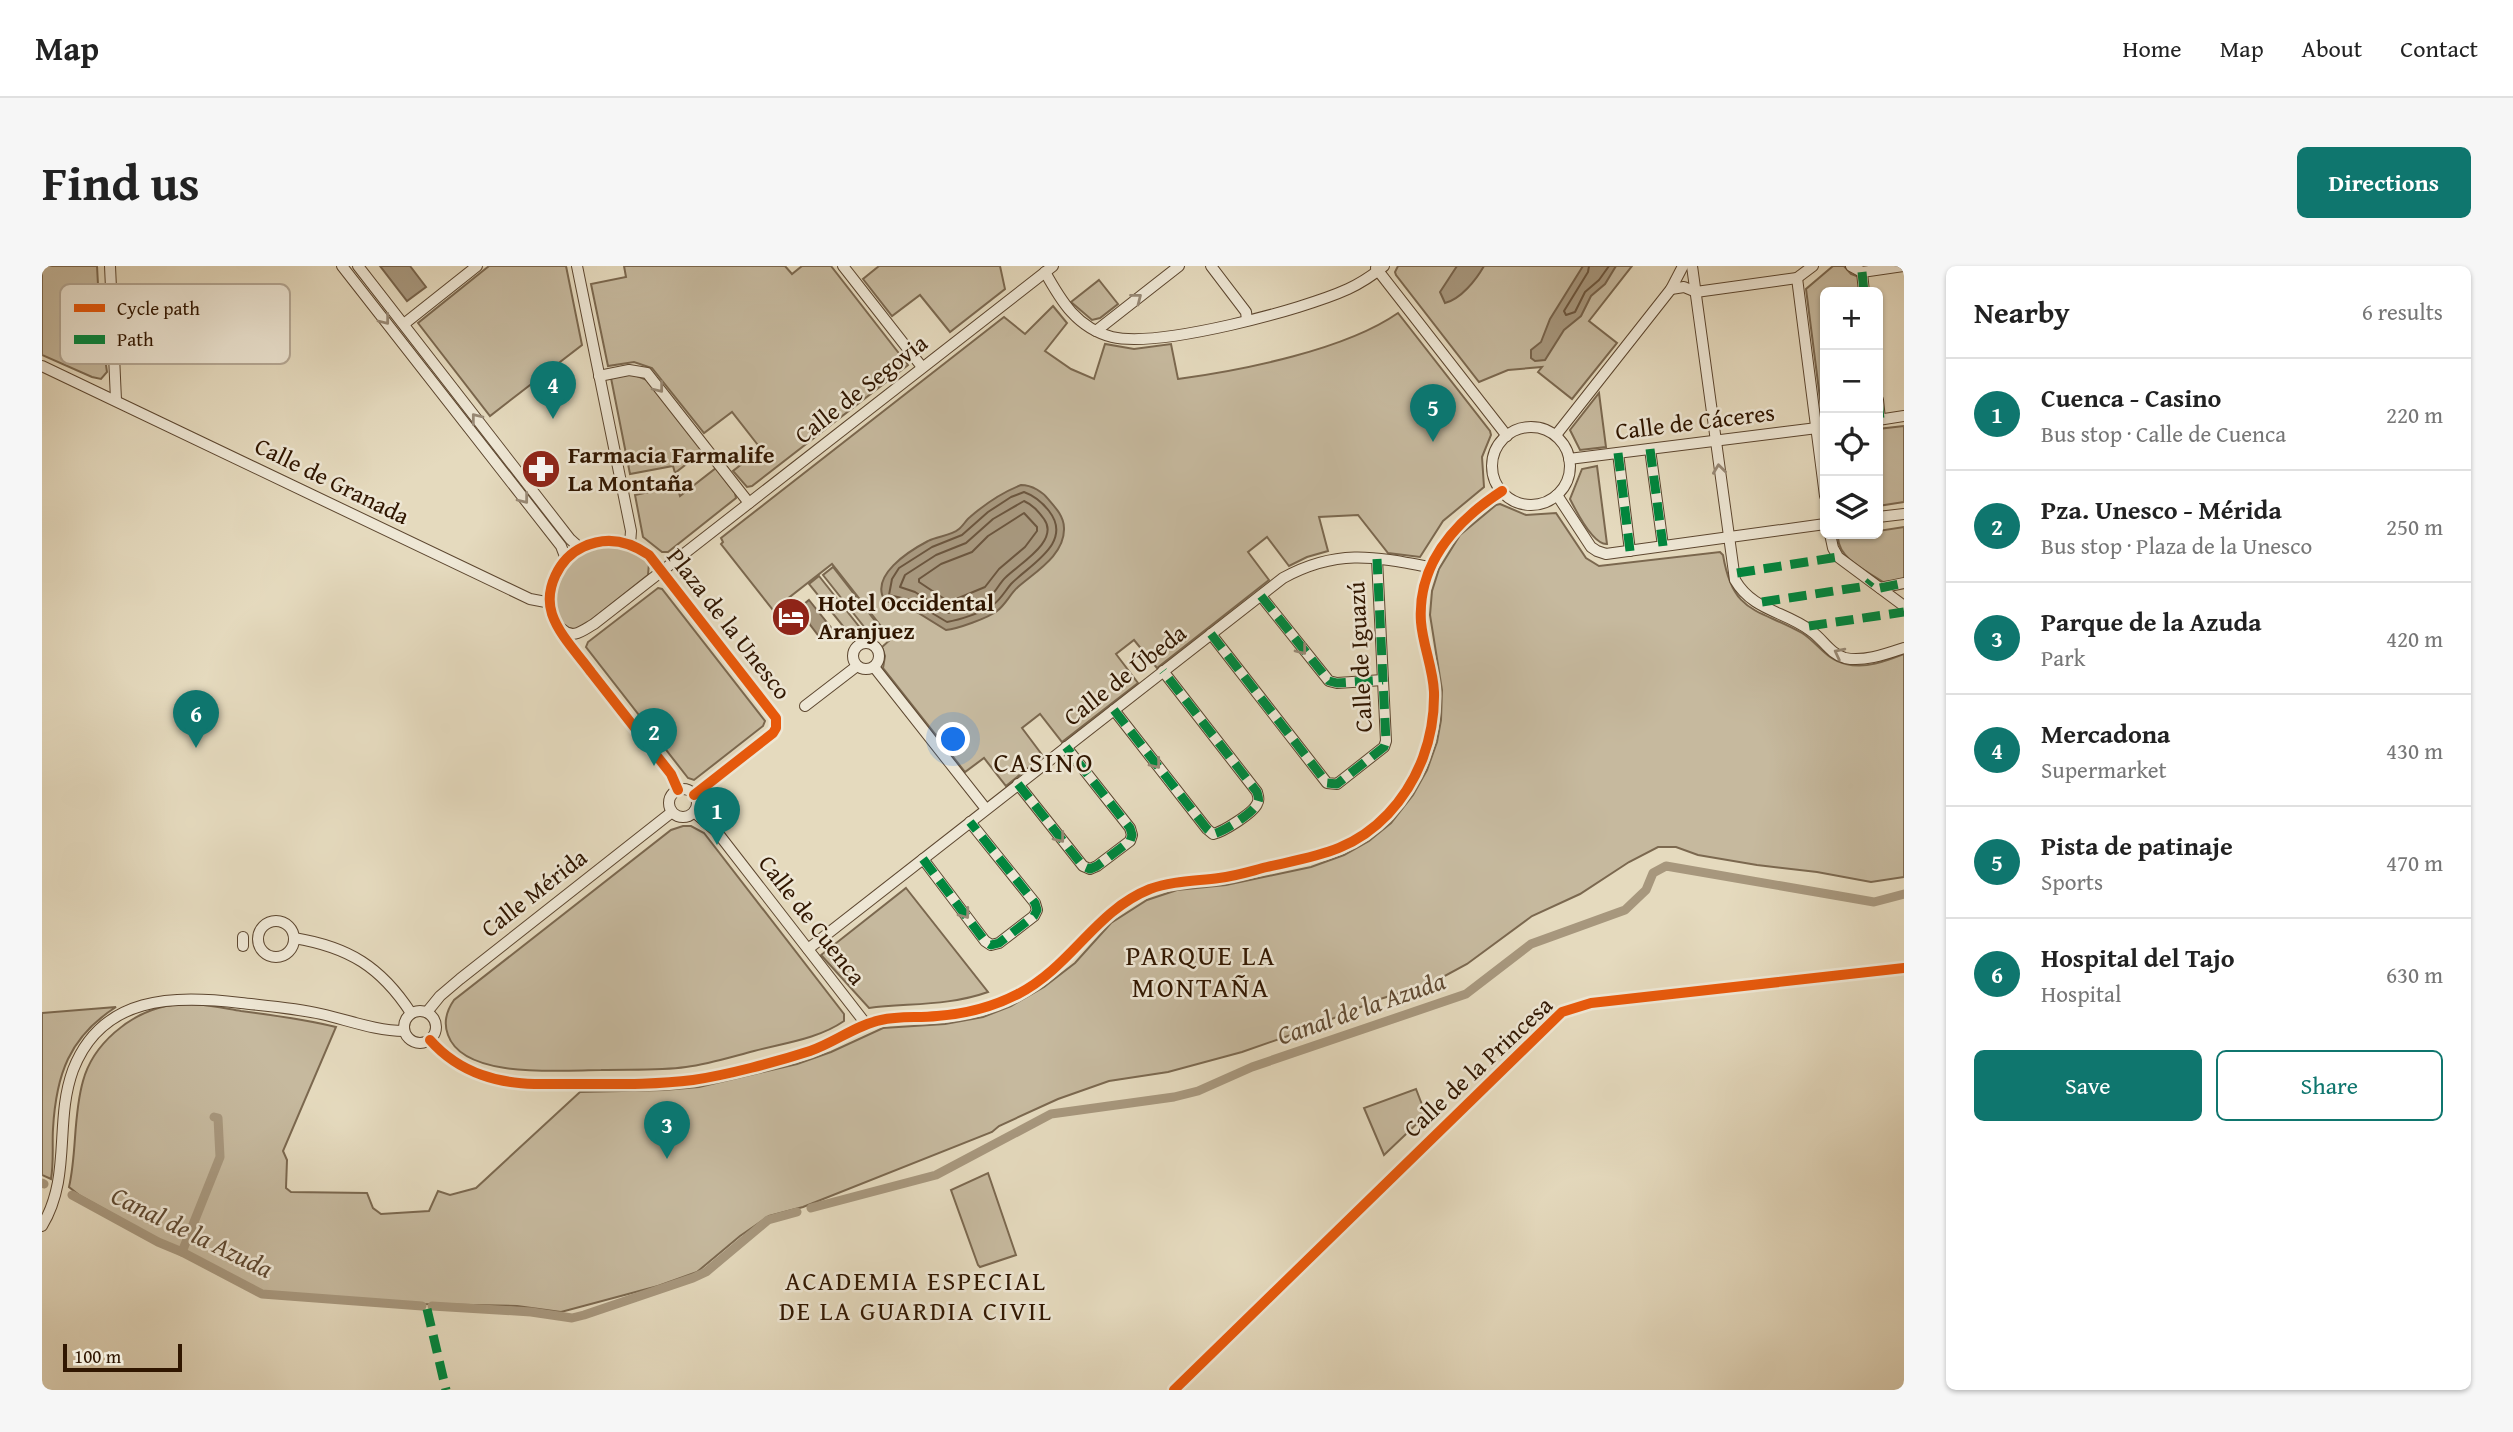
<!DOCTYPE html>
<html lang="en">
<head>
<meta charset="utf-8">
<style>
  body { margin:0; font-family:"Gentium Book Plus",serif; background:#f6f6f6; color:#222 }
  .controls { position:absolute; right:21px; top:21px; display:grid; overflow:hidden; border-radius:10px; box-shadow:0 2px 5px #0004 }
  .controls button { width:63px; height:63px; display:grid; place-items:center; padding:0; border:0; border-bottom:2px solid #e0e0e0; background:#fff; color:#222; font:35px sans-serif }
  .scale { position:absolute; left:21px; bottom:18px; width:119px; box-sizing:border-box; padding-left:7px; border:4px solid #301600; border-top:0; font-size:19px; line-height:24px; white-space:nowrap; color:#301600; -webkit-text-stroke:5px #eee7d5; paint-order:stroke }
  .you { position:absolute; left:912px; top:474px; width:24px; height:24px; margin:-18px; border:5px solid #fff; border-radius:50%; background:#1a73e8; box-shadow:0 0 0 10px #1a73e833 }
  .badge { display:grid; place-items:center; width:46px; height:46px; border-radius:50%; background:#0f766e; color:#fff; font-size:23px; font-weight:700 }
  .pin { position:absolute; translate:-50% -58px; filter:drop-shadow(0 2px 4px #0008) }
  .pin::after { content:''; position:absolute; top:37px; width:24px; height:21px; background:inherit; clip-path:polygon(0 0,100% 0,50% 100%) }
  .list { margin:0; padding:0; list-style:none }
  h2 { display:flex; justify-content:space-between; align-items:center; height:91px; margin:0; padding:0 28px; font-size:30px }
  h2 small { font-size:23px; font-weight:400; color:#767676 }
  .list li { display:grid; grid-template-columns:46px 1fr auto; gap:21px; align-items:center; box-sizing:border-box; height:112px; padding:0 28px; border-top:2px solid #e0e0e0 }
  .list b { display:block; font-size:26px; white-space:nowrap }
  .list p { margin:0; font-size:23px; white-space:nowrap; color:#767676 }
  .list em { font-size:23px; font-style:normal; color:#767676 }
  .actions { display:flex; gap:14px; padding:21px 28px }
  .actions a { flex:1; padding:16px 0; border:2px solid #0f766e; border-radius:10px; text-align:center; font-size:24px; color:#0f766e }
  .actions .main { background:#0f766e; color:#fff }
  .icon { flex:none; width:38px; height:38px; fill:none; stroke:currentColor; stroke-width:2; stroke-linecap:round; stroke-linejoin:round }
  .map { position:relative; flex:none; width:1862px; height:1124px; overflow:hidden; border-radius:10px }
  header { display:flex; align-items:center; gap:42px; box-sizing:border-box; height:98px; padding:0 35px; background:#fff; border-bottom:2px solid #e0e0e0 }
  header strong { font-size:33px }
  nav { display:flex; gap:38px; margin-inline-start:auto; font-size:24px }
  .intro { display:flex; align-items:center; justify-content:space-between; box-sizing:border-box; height:168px; padding:0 42px }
  h1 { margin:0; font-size:49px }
  .button { padding:18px 32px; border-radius:10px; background:#0f766e; color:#fff; font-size:24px; font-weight:700 }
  main { display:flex; gap:42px; padding:0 42px }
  aside { flex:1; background:#fff; border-radius:10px; box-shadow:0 2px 5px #0004 }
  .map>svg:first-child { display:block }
  .green { fill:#c6b99e; stroke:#7b684f; stroke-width:2 }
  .water { fill:#a7977d; stroke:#77634b; stroke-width:2 }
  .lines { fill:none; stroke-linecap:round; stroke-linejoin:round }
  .shore { stroke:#6c563e; stroke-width:2 }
  .canal { stroke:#a7977d; stroke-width:9 }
  .minor-casing { stroke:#5d4730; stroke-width:12 }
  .minor { stroke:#eee7d5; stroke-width:10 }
  .quiet { stroke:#00873e; stroke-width:9; stroke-dasharray:18 9; stroke-linecap:butt }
  .cycleway-casing { stroke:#eee7d5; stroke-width:15 }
  .cycleway { stroke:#e8590c; stroke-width:10 }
  .oneway { stroke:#988975 }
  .labels { text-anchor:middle; stroke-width:5; stroke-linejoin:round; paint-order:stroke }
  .street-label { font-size:24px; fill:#301600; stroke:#eee7d5 }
  .poi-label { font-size:24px; font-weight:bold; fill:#301600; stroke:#eee7d5; text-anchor:start }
  .water-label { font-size:26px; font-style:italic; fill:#604a32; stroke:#eee7d5 }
  .neighbourhood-label { font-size:26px; letter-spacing:2px; fill:#301600; stroke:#eee7d5 }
  .quarter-label { font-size:28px; letter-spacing:2px; fill:#301600; stroke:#eee7d5 }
  .key { fill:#eee7d5; stroke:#b5a895; stroke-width:2 }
  .key-label { font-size:19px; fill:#301600 }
</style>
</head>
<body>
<header>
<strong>Map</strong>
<nav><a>Home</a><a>Map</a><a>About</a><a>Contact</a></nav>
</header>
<div class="intro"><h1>Find us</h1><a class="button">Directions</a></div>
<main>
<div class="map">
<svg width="1862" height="1124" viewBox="0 0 1862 1124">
  <rect width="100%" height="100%" fill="#e5dabe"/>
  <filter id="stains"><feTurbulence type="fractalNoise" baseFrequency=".00286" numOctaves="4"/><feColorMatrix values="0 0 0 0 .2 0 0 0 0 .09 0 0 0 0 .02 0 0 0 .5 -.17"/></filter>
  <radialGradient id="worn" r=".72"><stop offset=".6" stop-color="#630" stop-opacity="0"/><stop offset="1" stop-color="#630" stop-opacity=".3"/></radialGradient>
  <!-- green -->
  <g class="green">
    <polygon points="0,0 55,0 58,56 65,106 59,113 50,111 0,89"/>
    <polygon points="447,0 524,0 540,79 448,150 376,57"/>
    <polygon points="582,0 743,0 750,8 760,0 789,0 866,99 710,220 705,221 691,205 719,183 690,146 662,167 610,102 592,96 566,100 549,18 584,11"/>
    <polygon points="837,0 958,0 963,23 908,66 878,29 850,50 821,13"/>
    <polygon points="1356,0 1590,0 1547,55 1575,77 1530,133 1496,106 1500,101 1466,104 1437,116 1354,9 1353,6"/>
    <polygon points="1791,0 1802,0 1809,8 1817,11 1819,26 1783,26 1783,152 1780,148 1764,23"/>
    <polygon points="1057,14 1076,38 1058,52 1050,54 1029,36"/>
    <path d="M1011,40L1025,57L1003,85L1029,103L1052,113L1063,78L1092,83L1129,78L1136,113C1201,104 1303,84 1356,47L1448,165L1449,169L1440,191L1442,221L1401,255L1378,291L1346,287L1316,249L1277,251L1286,285L1265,291L1247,300L1225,271L1206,286L1227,314L1115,402L1092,374L1074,388L1096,417L1020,476L998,448L980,462L1001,490L964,520L942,492L923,506L841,402L843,390L840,381L849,373L790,298L731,344L679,278L681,276L679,272L962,51L983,68Z"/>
    <polygon points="590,108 605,114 661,185 633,207 631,200 588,208 569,112"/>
    <polygon points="1557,127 1564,181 1538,184 1528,164"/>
    <polygon points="1862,160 1862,236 1836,240 1836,163"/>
    <path d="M1555,200L1565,278C1551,279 1534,245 1528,233L1540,203Z"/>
    <polygon points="674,202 693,227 694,232 626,286 620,286 601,271 593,229 635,220 638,230"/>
    <path d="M1458,238L1484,249L1514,247L1544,292L1557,300L1678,286L1681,289C1691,349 1716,342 1760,367C1776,377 1784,394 1804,398C1824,403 1844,395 1862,388V611L1829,616L1775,606L1715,599L1656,589L1634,581H1616L1587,596L1538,628L1490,650L1425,698L1388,718L1338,733L1263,764L1200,786L1126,806L1067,815L1016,833L957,860L950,866L761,941L727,950L698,970L655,1006L616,1020L519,1046L475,1040L379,1038L220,1026L121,976L37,929L27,921C35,886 31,850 41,815C51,778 87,748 124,740C149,735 174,741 199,745C231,749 262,753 294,761L241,885L245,894L244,922L249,926L325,927L331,942L339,948L387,945L396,925L408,929L434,922L538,826L622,824L657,821L755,798L789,786L841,762L903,758L941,751L969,740L1002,721L1033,697L1069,657L1105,634L1135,624L1184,619L1269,601L1302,589L1327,575L1349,557L1371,529L1385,504L1395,476L1399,454L1400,424L1388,349L1390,325L1397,303L1418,269L1454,239Z"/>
    <path d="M1862,261V314L1841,316C1825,305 1797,293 1796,272L1800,269L1836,268V265Z"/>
    <path d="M563,279C581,281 594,283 607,297L606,309L537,364L522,361C498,323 524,288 563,279Z"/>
    <polygon points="791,301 837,360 827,367 781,309"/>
    <polygon points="777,310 823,368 813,375 767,318"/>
    <polygon points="616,322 620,323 723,455 721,460 652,514 646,512 544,381 546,376"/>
    <path d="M641,560H649L662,567L802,748V755C776,773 742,777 712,785C689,791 667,798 644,801C616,805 587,803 559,804C521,804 422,814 406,769C401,756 405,744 412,734L629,564Z"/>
    <path d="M864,622L946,726C907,740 867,737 827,742L779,689Z"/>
    <path d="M74,741C27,771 14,809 11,863C10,879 12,896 9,913L0,909V747Z"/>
    <polygon points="1374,823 1384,849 1342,889 1322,842"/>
    <polygon points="946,907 974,989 938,1001 936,999 909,924"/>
  </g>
  <!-- water -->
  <g class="water">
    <polygon points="338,0 368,0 384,21 365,35"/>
    <path d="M1415,0H1442C1434,14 1419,33 1403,37L1398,26Z"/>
    <polygon points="1541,0 1574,0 1563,18 1549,30 1539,50 1522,64 1503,94 1493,95 1489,92 1489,84 1499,76 1508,53"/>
    <path d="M979,219C990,219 1001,226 1007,234C1014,242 1022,251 1022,262C1023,289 993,306 976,321C968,328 964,338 955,345C946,352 915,363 904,364L865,340L843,335C827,310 867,285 886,275C895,270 909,270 917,263C921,260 924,254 928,251C943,238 961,226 979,219Z"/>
    <polygon points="767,334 791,364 779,373 756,343"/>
  </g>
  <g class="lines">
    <!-- shore -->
    <g class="shore">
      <polyline points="1547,0 1546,6 1522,45 1524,49 1533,46 1543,26 1557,14 1567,0"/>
      <path d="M982,226C993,230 1000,236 1007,245C1032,277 987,299 969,318C963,325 959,333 951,339C942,346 917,354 905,356L868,334L847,329L850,313L857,302L890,281L920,269L946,246L969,231Z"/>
      <path d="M982,235C991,239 996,245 1002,253C1018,275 977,298 964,311C956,318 953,330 942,334C931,339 918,344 906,347L873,326L858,321L863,309L894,289L924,277L951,253Z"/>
      <polygon points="982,247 995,261 995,265 983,281 957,303 943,321 907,336 877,316 877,313 899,298 930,286 946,270"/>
    </g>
    <!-- canal -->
    <g class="canal">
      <polyline points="0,917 2,918"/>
      <polyline points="30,929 116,976 140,986 220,1028 380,1040"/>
      <polyline points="769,942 894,909 1009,848 1132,831 1156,825 1210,801 1424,728 1489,678 1583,644 1604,624 1611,607 1624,600 1832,636 1862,628"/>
      <polyline points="140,986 178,891 176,852 172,851"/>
      <polyline points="390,1040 489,1046 530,1052 542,1049 651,1012 664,1006 726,954 755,946"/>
    </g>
    <!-- minor casing -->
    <g class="minor-casing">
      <g id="minor">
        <polyline points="68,0 74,134"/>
        <polyline points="300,0 519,280 524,293"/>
        <polyline points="316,0 528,273 538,282"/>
        <polyline points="535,0 589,265 588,278"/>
        <polyline points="801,0 880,101"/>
        <polyline points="1169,0 1204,46 1205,54"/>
        <path d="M1650,0L1693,314C1711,345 1743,345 1769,365C1781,373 1788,388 1803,392C1822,396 1844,388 1862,382"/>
        <polyline points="1809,0 1820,6 1862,0"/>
        <polyline points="1334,2 1465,170"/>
        <path d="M1003,6C1019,35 1035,62 1070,71C1117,82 1260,44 1306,23C1319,17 1331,9 1342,0"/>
        <polyline points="1820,6 1822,26"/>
        <polyline points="1755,12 1783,230"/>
        <polyline points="1629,23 1642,21 1654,26 1755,12 1771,0"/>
        <polyline points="362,58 435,0"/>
        <polyline points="1054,65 1137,0"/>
        <polyline points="0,100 488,333 509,337"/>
        <polyline points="557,110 587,104 605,107 707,237"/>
        <polyline points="1836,134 1838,153"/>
        <polyline points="1836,154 1862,150"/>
        <circle cx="1489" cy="200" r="39"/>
        <polyline points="1514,169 1629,23 1641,0"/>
        <polyline points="1608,183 1621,280"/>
        <polyline points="1576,187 1588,285"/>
        <polyline points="1527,193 1783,161"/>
        <polyline points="1515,229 1549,281 1555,285 1564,288 1783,258"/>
        <polyline points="1836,251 1862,248"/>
        <polyline points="1788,268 1791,282 1796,291 1862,340"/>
        <polyline points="1838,322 1862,317"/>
        <polyline points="1219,330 1287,415 1295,417 1341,414"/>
        <path d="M520,363C531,374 541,364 552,358L1011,0"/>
        <polyline points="1169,368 1285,517 1295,518 1342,481 1344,475 1335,293"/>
        <circle cx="824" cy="390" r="13"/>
        <polyline points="832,401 944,543"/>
        <polyline points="763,440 815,400"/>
        <path d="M1072,444L1165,563L1171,568C1181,566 1211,547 1215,538C1218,533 1216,531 1215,526L1121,405"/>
        <polyline points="976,518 1041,600 1048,603 1055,600 1088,575 1090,569 1088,562 1024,481"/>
        <circle cx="641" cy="537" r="14"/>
        <path d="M636,524L629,508C602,474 576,440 549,406C536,388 517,369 510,348C502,323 517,292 541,281C564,270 587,275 607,289L734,452V462L731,467L652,529"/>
        <polyline points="652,546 675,566 824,758"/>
        <polyline points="881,593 943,675 949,679 957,677 992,650 995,644 993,637 928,556"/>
        <circle cx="234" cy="673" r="18"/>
        <polyline points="201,671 201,680"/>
        <path d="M252,672C307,681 339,701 369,747"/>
        <path d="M766,683L1241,312C1294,283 1330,290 1387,301"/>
        <circle cx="378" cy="761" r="16"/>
        <polyline points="385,746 398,730 418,713 630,546"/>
        <path d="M388,774C403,791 420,802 440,809C470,820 501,818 531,818C571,818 612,819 651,814C685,809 734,796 768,785C792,777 814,759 839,754C857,750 876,752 895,750C924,748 951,741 976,728C1030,700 1053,645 1108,623C1130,615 1154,615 1177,612C1194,610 1209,605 1225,601C1273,590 1310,586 1346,548C1377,515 1393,471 1392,426C1391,402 1381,380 1379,356C1375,297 1414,255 1460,225"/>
        <path d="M0,960C30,910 12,856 31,804C60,729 132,729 199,737C226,740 253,742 279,748C306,754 334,765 362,765"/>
        <polyline points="1132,1124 1520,746 1549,737 1862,702"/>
      </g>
    </g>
    <!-- minor -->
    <use href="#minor" class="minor"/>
    <!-- quiet -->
    <g class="quiet">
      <polyline points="1820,6 1822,26"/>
      <polyline points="1836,134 1838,153"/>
      <polyline points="1608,183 1621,280"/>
      <polyline points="1576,187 1588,285"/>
      <polyline points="1695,307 1796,291"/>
      <polyline points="1838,322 1862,317"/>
      <polyline points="1219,330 1287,415 1295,417 1341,414"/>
      <polyline points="1720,336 1825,320 1829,315"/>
      <polyline points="1767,360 1862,346"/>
      <polyline points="1169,368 1285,517 1295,518 1342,481 1344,475 1335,293"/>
      <path d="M1072,444L1165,563L1171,568C1181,566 1211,547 1215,538C1218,533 1216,531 1215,526L1121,405"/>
      <polyline points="976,518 1041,600 1048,603 1055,600 1088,575 1090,569 1088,562 1024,481"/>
      <polyline points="881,593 943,675 949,679 957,677 992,650 995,644 993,637 928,556"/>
      <polyline points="385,1043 404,1124"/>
    </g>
    <!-- cycleway casing -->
    <g class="cycleway-casing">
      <g id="cycleway">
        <path d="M636,524L629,508C602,474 576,440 549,406C536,388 517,369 510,348C502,323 517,292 541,281C564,270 587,275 607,289L734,452V462L731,467L652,529"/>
        <path d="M388,774C403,791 420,802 440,809C470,820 501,818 531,818C571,818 612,819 651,814C685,809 734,796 768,785C792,777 814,759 839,754C857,750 876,752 895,750C924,748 951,741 976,728C1030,700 1053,645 1108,623C1130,615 1154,615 1177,612C1194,610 1209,605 1225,601C1273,590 1310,586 1346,548C1377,515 1393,471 1392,426C1391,402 1381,380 1379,356C1375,297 1414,255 1460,225"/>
        <polyline points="1132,1124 1520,746 1549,737 1862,702"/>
      </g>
    </g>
    <!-- cycleway -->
    <use href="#cycleway" class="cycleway"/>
  </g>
  <!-- one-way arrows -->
  <defs><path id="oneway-chevron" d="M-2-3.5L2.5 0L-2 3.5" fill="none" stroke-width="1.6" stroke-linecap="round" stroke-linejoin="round" transform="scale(1.75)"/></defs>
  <g class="oneway">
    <use href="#oneway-chevron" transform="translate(1095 32) rotate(-38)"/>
    <use href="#oneway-chevron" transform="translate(343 54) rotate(52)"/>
    <use href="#oneway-chevron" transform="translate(617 122) rotate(52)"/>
    <use href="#oneway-chevron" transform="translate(434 152) rotate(-128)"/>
    <use href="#oneway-chevron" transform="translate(1677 203) rotate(-97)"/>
    <use href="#oneway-chevron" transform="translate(482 233) rotate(52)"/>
    <use href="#oneway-chevron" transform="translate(1260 384) rotate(52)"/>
    <use href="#oneway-chevron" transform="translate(1797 387) rotate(-153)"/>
    <use href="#oneway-chevron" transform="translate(1114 498) rotate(52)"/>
    <use href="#oneway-chevron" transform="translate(1018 572) rotate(52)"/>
    <use href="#oneway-chevron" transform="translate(923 648) rotate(53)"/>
  </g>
  <!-- icons -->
  <defs>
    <g id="pharmacy-disc" transform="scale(2.0125)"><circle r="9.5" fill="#8f2418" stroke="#eee7d5"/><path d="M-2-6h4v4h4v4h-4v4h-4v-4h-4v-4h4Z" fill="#fff"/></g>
    <g id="hotel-disc" transform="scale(2.0125)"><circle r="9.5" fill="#8f2418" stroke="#eee7d5"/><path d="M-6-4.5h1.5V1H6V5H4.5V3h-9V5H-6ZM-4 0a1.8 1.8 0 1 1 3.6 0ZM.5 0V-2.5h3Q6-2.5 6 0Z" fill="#fff"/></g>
  </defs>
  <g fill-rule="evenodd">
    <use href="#pharmacy-disc" x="499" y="203"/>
    <use href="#hotel-disc" x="749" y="351"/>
  </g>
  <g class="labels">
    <!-- street labels -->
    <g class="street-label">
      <text transform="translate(819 123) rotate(-38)" y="8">Calle de Segovia</text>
      <text transform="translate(1653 156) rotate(-7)" y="8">Calle de Cáceres</text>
      <text transform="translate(290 215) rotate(26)" y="8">Calle de Granada</text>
      <text transform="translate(687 358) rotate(52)" y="8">Plaza de la Unesco</text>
      <text transform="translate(1318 391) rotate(-93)" y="8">Calle de Iguazú</text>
      <text transform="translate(1083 409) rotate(-38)" y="8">Calle de Úbeda</text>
      <text transform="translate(492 627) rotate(-38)" y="8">Calle Mérida</text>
      <text transform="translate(770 654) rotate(52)" y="8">Calle de Cuenca</text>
      <text transform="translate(1436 801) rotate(-43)" y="8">Calle de la Princesa</text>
    </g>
    <!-- poi labels -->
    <g class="poi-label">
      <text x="526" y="197">Farmacia Farmalife<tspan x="526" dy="28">La Montaña</tspan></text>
      <text x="776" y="345">Hotel Occidental<tspan x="776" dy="28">Aranjuez</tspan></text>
    </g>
    <!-- water labels -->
    <g class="water-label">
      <text transform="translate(1319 742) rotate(-19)" y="9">Canal de la Azuda</text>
      <text transform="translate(150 966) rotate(26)" y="9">Canal de la Azuda</text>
    </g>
    <!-- neighbourhood labels -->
    <g class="neighbourhood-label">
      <text x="874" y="1024">ACADEMIA ESPECIAL<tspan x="874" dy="30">DE LA GUARDIA CIVIL</tspan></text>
    </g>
    <!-- quarter labels -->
    <g class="quarter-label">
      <text x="1002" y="506">CASINO</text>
      <text x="1159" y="699">PARQUE LA<tspan x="1159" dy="32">MONTAÑA</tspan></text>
    </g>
  </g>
  <!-- legend -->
  <rect x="18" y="18" width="230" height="80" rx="10" class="key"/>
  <rect x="32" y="38" width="31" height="8" fill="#e8590c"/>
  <rect x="32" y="69" width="31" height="9" fill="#00873e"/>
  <g class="key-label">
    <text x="75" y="49">Cycle path</text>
    <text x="75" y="80">Path</text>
  </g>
  <rect width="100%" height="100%" filter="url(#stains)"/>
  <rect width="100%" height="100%" fill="url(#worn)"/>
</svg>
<div class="controls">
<button>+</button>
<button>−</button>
<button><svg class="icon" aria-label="locate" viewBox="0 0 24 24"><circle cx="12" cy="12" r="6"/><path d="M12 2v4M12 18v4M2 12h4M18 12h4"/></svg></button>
<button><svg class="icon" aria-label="layers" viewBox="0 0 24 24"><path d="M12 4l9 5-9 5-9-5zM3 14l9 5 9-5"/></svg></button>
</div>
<div class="scale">100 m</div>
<div class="you"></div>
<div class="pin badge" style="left:675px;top:579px">1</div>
<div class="pin badge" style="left:612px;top:500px">2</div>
<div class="pin badge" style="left:625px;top:893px">3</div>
<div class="pin badge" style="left:511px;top:153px">4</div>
<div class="pin badge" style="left:1391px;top:176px">5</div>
<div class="pin badge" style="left:154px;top:482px">6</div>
</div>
<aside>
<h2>Nearby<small>6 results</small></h2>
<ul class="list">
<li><span class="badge">1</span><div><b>Cuenca - Casino</b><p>Bus stop · Calle de Cuenca</p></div><em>220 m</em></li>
<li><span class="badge">2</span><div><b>Pza. Unesco - Mérida</b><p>Bus stop · Plaza de la Unesco</p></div><em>250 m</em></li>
<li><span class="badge">3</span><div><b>Parque de la Azuda</b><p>Park</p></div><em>420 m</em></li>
<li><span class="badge">4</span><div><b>Mercadona</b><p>Supermarket</p></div><em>430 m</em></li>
<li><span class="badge">5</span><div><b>Pista de patinaje</b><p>Sports</p></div><em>470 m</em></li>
<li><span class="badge">6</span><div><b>Hospital del Tajo</b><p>Hospital</p></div><em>630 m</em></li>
</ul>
<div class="actions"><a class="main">Save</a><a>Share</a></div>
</aside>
</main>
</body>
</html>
